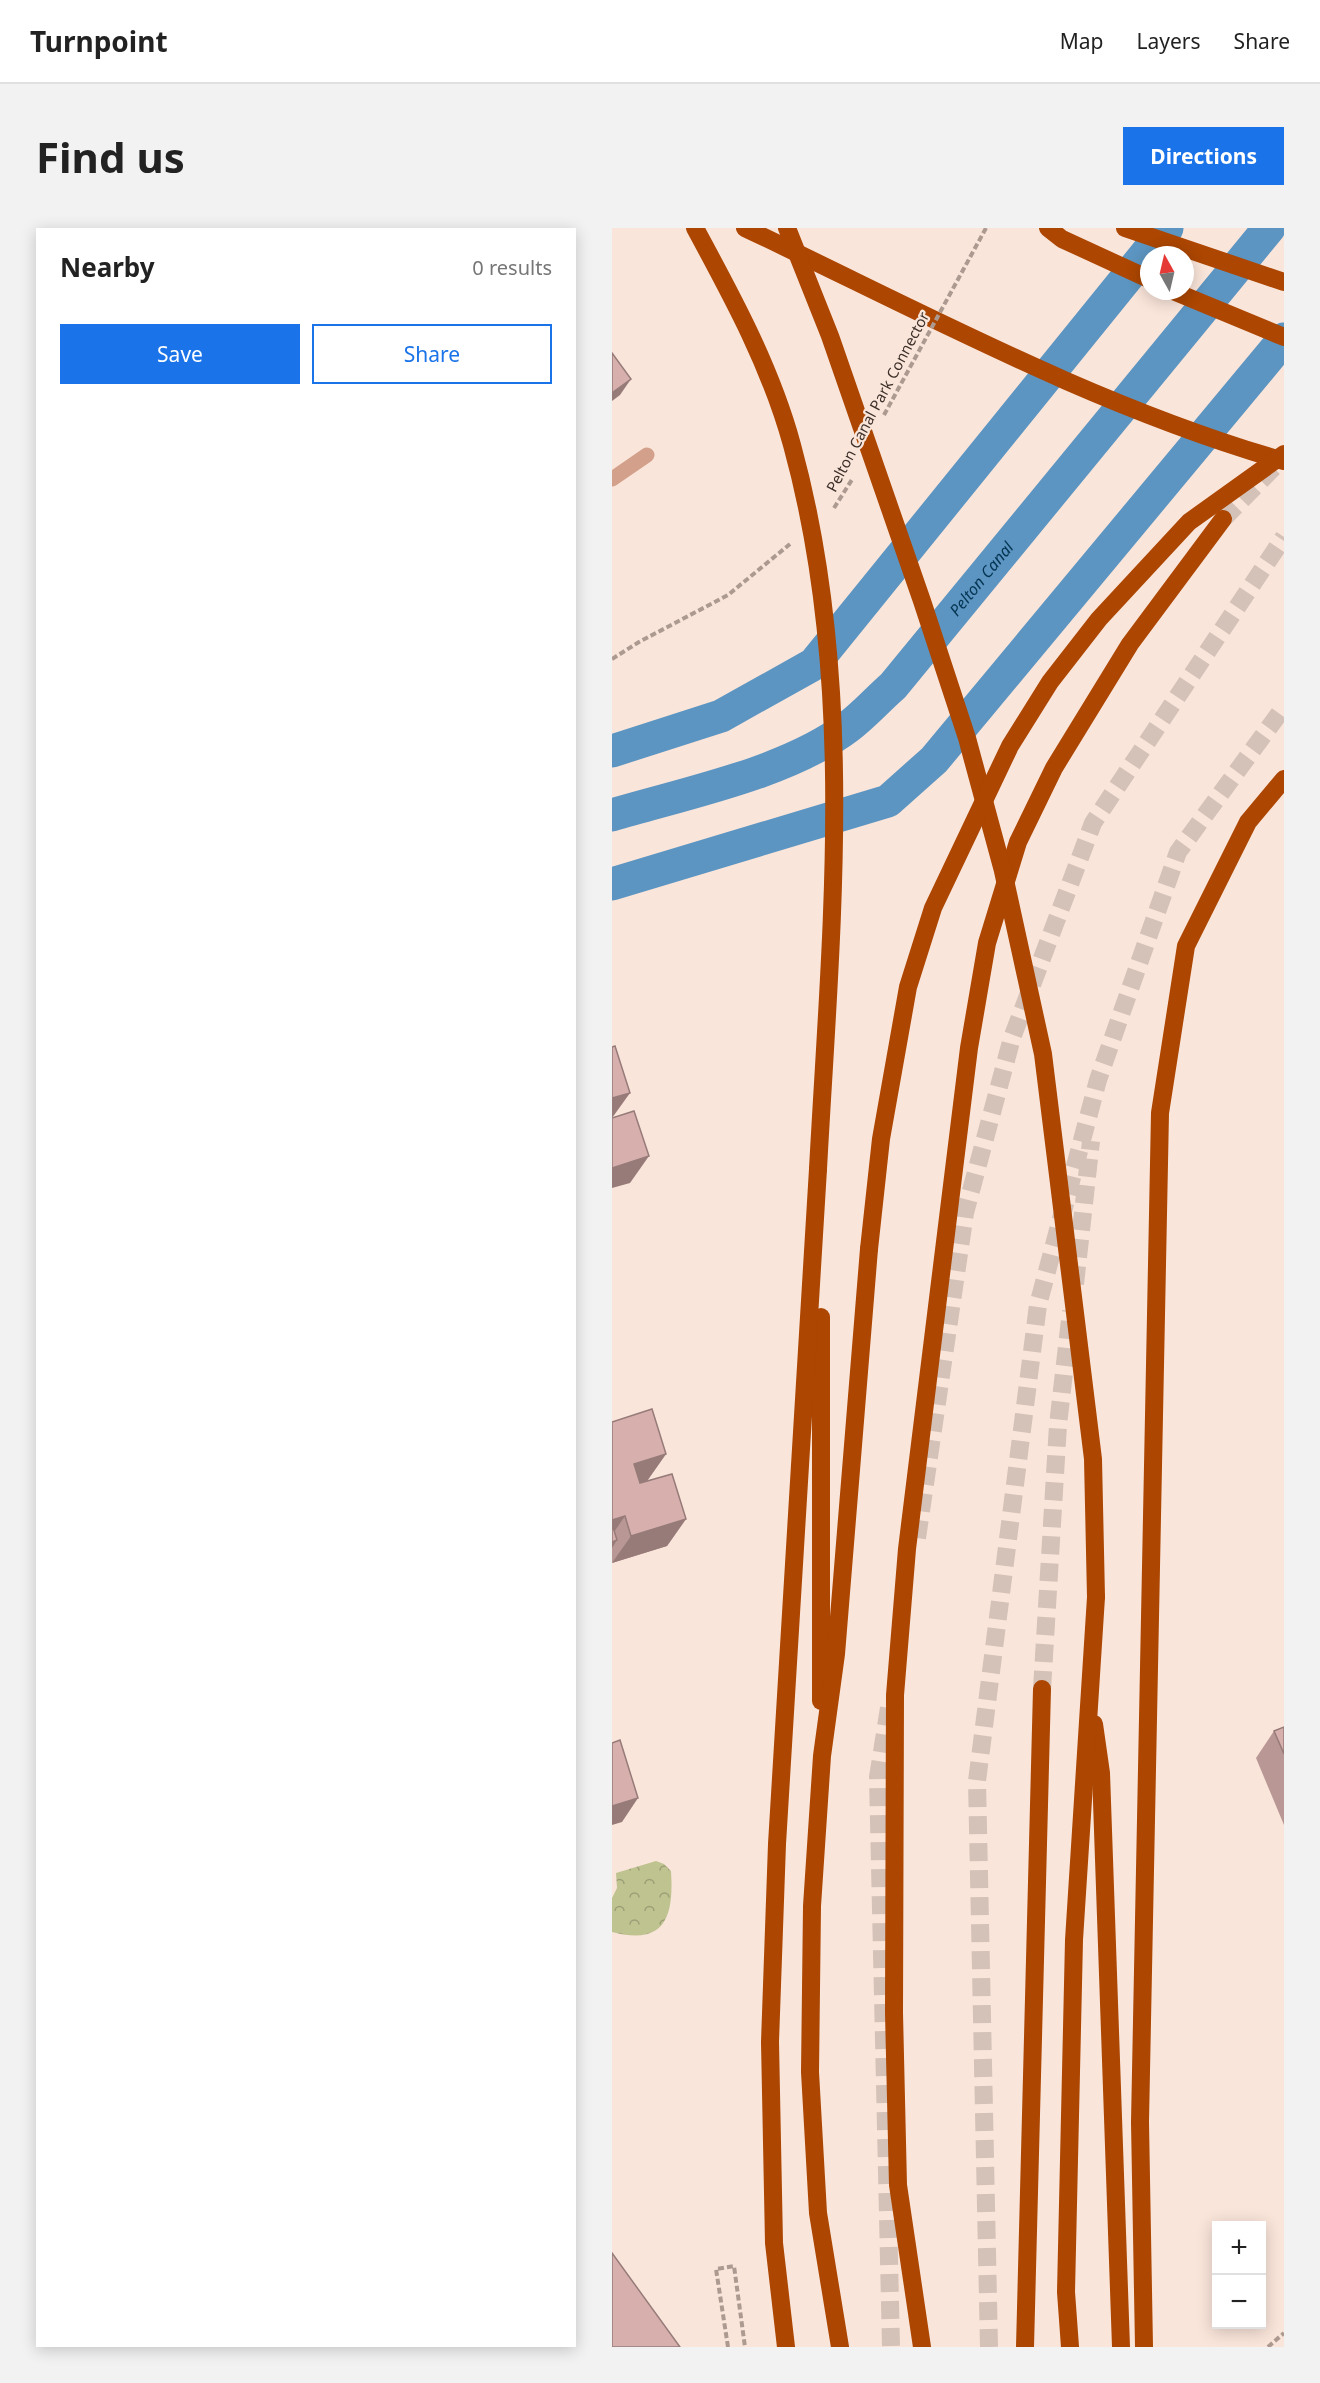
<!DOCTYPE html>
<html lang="en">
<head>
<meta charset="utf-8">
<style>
  body { margin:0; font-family:"Noto Sans",sans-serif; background:#f2f2f2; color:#222 }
  .controls { position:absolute; right:18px; bottom:18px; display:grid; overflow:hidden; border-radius:0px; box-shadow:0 3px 15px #0003 }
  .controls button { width:54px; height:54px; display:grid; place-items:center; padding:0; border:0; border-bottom:2px solid #e0e0e0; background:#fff; color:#222; font:30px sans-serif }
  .compass { position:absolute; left:528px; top:18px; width:54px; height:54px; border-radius:50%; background:#fff; box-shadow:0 3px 15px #0003; rotate:352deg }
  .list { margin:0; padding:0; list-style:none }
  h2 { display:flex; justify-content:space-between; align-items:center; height:78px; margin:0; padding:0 24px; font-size:26px }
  h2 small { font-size:20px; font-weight:400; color:#767676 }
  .actions { display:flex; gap:12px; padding:18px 24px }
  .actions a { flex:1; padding:14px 0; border:2px solid #1a73e8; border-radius:0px; text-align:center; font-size:21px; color:#1a73e8 }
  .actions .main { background:#1a73e8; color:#fff }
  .map { position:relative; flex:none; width:672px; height:2119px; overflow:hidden; border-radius:0px }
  header { display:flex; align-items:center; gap:36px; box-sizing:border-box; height:84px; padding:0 30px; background:#fff; border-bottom:2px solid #e0e0e0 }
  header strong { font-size:28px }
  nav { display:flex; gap:33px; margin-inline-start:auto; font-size:21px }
  .intro { display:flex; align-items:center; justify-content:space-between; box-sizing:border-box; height:144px; padding:0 36px }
  h1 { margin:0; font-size:42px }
  .button { padding:15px 27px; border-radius:0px; background:#1a73e8; color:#fff; font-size:21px; font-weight:700 }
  main { display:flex; gap:36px; padding:0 36px }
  aside { flex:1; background:#fff; border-radius:0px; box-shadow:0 3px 15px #0003 }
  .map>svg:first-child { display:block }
  .forest { fill:url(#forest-crowns) }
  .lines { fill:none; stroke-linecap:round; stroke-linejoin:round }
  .canal { stroke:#5c95c1; stroke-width:33 }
  .highway-tunnel { stroke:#d4c1b7; stroke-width:18; stroke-dasharray:18 9; stroke-linecap:butt }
  .path { stroke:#ac9a91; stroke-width:4; stroke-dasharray:6 3; stroke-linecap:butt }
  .lane { stroke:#d3a18b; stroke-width:15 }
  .highway { stroke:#ac4600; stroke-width:18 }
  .path-bridge { stroke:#ac9a91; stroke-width:4; stroke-dasharray:6 3; stroke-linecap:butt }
  .highway-bridge { stroke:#ac4600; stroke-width:18 }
  .wall { fill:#b99795 }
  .shaded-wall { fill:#967b79 }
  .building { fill:#d7b0ad; stroke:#967b79; stroke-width:1.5 }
  .labels { text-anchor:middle; stroke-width:4.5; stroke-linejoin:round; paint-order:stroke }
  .street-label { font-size:15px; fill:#3d3029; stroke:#fae5da }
  .water-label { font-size:16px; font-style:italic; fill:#053553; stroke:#fae5da }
</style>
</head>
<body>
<header>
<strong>Turnpoint</strong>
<nav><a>Map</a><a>Layers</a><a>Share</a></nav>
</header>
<div class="intro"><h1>Find us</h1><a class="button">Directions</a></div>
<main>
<aside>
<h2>Nearby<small>0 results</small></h2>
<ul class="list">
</ul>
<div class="actions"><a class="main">Save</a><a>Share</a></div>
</aside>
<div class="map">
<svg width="672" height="2119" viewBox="0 0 672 2119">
  <defs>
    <pattern id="forest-crowns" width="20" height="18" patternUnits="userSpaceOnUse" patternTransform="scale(1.5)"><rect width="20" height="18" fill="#bec390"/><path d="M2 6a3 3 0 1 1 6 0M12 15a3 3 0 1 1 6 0" fill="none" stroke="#9c9f76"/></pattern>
  </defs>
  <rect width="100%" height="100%" fill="#fae5da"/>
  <!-- forest -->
  <path class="forest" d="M44,1633L52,1636L59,1643C62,1689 53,1718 0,1704V1670L5,1660L4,1645Z"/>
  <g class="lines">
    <!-- canal -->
    <g class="canal">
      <polyline points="0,523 109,488 202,436 555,0"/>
      <path id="s1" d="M0,587C74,565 175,545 236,499C252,487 266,471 281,458L657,0"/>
      <polyline points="0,656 276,573 322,532 672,111"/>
    </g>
    <!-- highway-tunnel -->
    <g class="highway-tunnel">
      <polyline points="611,291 662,239"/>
      <polyline points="463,1056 479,913"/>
      <polyline points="305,1310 353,985 400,810 481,595 672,309"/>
      <polyline points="430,1461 446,1197 459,1083"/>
      <polyline points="277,1480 266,1549 279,2119"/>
      <polyline points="377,2119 365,1553 426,1077 486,852 566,624 672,479"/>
    </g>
    <!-- path -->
    <g class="path">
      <polyline points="0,431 27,414 116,367 178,316"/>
      <polyline points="116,2119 104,2041 122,2038 133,2119"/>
      <polyline points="656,2119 672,2105"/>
    </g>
    <!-- lane -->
    <polyline class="lane" points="0,251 35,227"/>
    <!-- highway -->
    <g class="highway">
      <path d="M133,0C310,84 484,179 672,233"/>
      <polyline points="436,0 450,11 537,51"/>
      <polyline points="513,0 672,54"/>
      <polyline points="561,63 672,109"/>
      <polyline points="209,1089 209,1473"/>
      <polyline points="482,1496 489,1545 509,2119"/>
      <polyline points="174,2119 162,2015 158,1814 165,1616 206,941"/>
      <polyline points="228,2119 206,1985 198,1844 200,1678 210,1528 224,1426 257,1021"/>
      <polyline points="310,2119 286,1957 282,1785 283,1467 295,1321 357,820 375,715 406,614 442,540 518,416 611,291"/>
      <polyline points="413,2119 430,1461"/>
      <polyline points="458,2119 454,2064 462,1712 484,1369"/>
      <polyline points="532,2119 528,1894 548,885 574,718 636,594 672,551"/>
    </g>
    <!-- path-bridge -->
    <g class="path-bridge">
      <polyline points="272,187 374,0"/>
      <polyline points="222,280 241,250"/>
    </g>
    <!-- highway-bridge -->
    <g class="highway-bridge">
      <path d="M83,0C121,70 159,140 180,217C245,453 219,700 206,941"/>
      <polyline points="175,0 218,108 310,373 355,510 391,643 431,826 443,923 481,1231 484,1369"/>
      <polyline points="257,1021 269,911 296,759 321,680 398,518 438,454 487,391 577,294 672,226"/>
    </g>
  </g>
  <!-- wall -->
  <g class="wall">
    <polygon points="0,1194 54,1226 35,1253 74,1291 55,1318 0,1335"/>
    <polygon points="672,1499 672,1597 644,1530 662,1503"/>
  </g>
  <!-- shaded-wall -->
  <g class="shaded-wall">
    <polygon points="19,151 8,167 0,173 0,165"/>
    <polygon points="18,865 0,890 0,870"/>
    <polygon points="37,928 18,955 0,960 0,940"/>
    <polygon points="54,1226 35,1253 3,1263 22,1236"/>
    <polygon points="13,1288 0,1307 0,1292"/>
    <polygon points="74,1291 55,1318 0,1335 19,1308"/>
    <polygon points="5,1312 0,1320 0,1314"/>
    <polygon points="26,1570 10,1594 0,1597 0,1578"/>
  </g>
  <!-- building -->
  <g class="building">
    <polygon points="0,125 19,151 0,165"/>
    <polygon points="3,818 18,865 0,870 0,819"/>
    <polygon points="22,883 37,928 0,940 0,890"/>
    <polygon points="40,1181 54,1226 22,1236 28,1255 60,1246 74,1291 19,1308 13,1288 0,1292 0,1194"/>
    <polygon points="0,1296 5,1312 0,1314"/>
    <polygon points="672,1499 672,1526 662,1503"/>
    <polygon points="8,1512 26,1570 0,1578 0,1515"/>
    <polygon points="0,2025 68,2119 0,2119"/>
  </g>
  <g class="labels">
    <!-- street labels -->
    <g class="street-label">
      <text transform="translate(266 174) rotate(-62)" y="5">Pelton Canal Park Connector</text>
    </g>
    <!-- water labels -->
    <g class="water-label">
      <text dy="6" stroke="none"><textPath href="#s1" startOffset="453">Pelton Canal</textPath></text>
    </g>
  </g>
</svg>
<div class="controls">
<button>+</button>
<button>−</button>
</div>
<svg class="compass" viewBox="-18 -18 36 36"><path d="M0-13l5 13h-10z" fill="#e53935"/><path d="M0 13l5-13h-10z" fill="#767676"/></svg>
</div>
</main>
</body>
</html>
